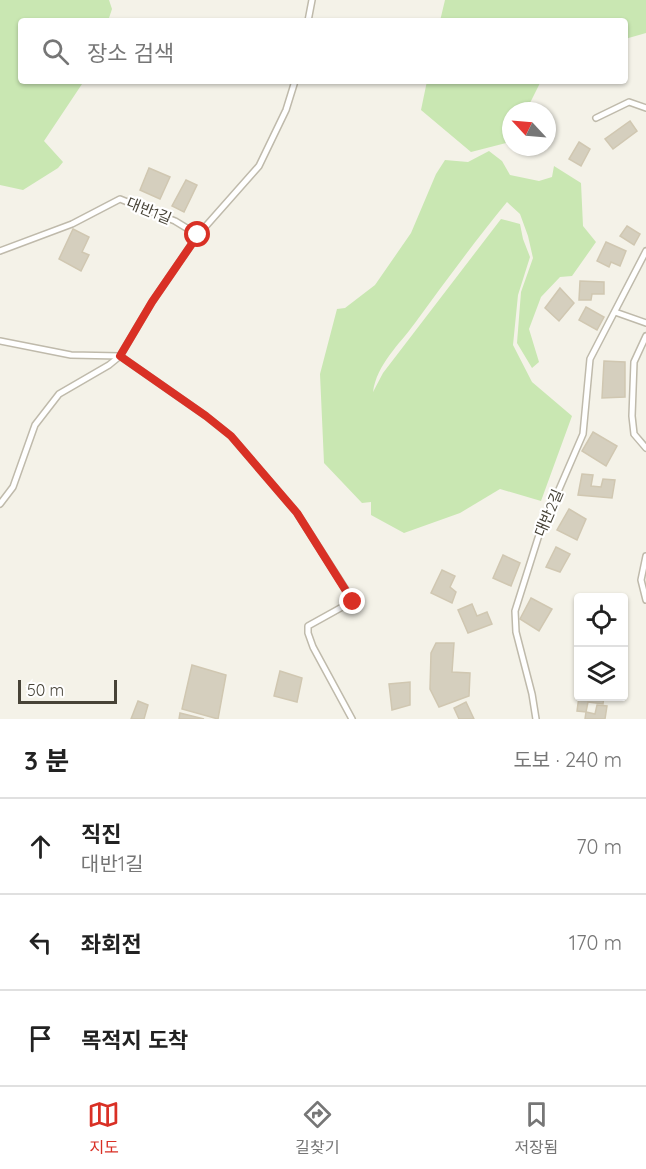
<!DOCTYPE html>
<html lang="ko">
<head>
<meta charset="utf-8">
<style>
  body { margin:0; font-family:Quicksand,"Noto Sans KR",sans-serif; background:#f2f2f2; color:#222 }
  .controls { position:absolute; right:18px; bottom:18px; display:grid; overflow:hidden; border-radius:6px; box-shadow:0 2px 4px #0004 }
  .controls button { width:54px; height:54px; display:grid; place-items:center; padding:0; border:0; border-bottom:2px solid #e0e0e0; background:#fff; color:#222; font:30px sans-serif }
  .compass { position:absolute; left:502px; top:102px; width:54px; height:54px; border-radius:50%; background:#fff; box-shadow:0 2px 4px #0004; rotate:296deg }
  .scale { position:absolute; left:18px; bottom:15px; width:99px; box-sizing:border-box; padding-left:6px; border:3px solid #474337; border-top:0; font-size:16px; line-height:21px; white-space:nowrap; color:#474337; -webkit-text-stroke:4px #fff; paint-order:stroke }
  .stop { position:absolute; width:18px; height:18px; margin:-14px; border:4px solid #d93025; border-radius:50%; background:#fff }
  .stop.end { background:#d93025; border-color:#fff; box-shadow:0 2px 6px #0008 }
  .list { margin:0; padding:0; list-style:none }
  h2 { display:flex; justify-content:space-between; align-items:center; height:78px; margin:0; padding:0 24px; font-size:26px }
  h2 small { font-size:20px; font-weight:400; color:#767676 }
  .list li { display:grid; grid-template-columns:39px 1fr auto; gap:18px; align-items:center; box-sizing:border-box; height:96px; padding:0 24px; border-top:2px solid #e0e0e0 }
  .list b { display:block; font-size:22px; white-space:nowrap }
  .list p { margin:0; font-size:20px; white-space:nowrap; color:#767676 }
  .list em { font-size:20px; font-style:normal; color:#767676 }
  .icon { flex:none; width:33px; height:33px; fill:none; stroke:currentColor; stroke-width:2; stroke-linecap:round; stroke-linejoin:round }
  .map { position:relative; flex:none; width:646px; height:719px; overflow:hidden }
  .search { position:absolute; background:#fff; box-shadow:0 2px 4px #0004; left:18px; right:18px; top:18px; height:66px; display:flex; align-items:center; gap:15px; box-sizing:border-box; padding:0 21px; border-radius:6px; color:#767676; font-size:22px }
  .sheet { height:366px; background:#fff }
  nav { display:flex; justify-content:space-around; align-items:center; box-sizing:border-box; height:84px; border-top:2px solid #e0e0e0; background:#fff; font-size:16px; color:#767676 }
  nav a { display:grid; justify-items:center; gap:3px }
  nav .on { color:#d93025 }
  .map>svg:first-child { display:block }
  .green { fill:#c9e7b2 }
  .building { fill:#d5cfbe; stroke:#d0c7b1; stroke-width:1.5 }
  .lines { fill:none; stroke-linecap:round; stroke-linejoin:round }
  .service-casing { stroke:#bfbaab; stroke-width:8 }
  .service { stroke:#fff; stroke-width:5 }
  .route { stroke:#d93025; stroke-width:8 }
  .labels { text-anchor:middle; stroke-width:4.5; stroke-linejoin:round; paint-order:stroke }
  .street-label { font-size:15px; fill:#474337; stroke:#fff }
</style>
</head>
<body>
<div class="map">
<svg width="646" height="719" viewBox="0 0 646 719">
  <rect width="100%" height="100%" fill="#f4f2e8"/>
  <!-- green -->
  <g class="green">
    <polygon points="0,0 109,0 112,9 108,21 21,21 21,81 84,81 44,141 63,162 58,168 23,190 0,185"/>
    <polygon points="445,0 646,0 646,33 625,39 625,21 440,21"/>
    <polygon points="427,81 541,81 526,111 511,111 510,142 471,152 421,110"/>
    <path d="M489,151L502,161L510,175L539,181L552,177L554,166L581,183L583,226L596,242L572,276L560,277L541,297L529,329L539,362L532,368L517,343L521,292L533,258L528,236L520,214L507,202C475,241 445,282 415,323C399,345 377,364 373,392L383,373L501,219L520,224L523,239L530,257L518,295L513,345L532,382L572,416L541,501L500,489L460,513L404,533L371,515V502L362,503L324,463L320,374L337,309L345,308L375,285L411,233L436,174L445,160L468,162Z"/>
  </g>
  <!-- building -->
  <g class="building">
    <polygon points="630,121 637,131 613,149 605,139"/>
    <polygon points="579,142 590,149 581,166 569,159"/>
    <polygon points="149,168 170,177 160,199 140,190"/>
    <polygon points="186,180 197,185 184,212 172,206"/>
    <polygon points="627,226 640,234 634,245 620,236"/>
    <polygon points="73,229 89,237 82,252 89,255 81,271 59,259"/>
    <polygon points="606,242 626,251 620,266 611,262 609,267 597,261"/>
    <polygon points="580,281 604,282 604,294 592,294 591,300 579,300"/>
    <polygon points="560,288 574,303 559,321 545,308"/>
    <polygon points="586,307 604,317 597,330 579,320"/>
    <polygon points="604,361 625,362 625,397 602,398"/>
    <polygon points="593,432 617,446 606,466 582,451"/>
    <polygon points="582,474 593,475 591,486 601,487 603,479 615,480 612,498 578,495"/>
    <polygon points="569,509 586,519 577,540 557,530"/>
    <polygon points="556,547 570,554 560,572 546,567"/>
    <polygon points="503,555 520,563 511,586 493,578"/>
    <polygon points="442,570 455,576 450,587 456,592 452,603 431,593"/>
    <polygon points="531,598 552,609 539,631 520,619"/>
    <polygon points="472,604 477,616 487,612 492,624 468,633 458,610"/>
    <polygon points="436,643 454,643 452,672 470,673 469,696 439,707 430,689 431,653"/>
    <polygon points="192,665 226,675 218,719 182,709"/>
    <polygon points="280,671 302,678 297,702 274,696"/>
    <polygon points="410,682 410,705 392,710 389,684"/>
    <polygon points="579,696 604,696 603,704 588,702 586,712 577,711"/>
    <polygon points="138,701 148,705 144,719 131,719"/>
    <polygon points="466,702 474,719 459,719 454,708"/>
    <polygon points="597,705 607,706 605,719 585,719 586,712 595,714"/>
    <polygon points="180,713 204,719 179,719"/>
  </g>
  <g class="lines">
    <!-- service casing -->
    <g class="service-casing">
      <g id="service">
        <polyline points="308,21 312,0"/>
        <polyline points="596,118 629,102 646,108"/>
        <polyline points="198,235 259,166 286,110 295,81"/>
        <polyline points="0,251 72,224 120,199 175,221 198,235 152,302 120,356 109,365 59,394 35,425 13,487 0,504"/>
        <polyline points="615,312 646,323"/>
        <polyline points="646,336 634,362 632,416 634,434 646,448"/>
        <polyline points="0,341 71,355 120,356"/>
        <polyline points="120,356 206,416 231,436 297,513 353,601 308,626 308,633 313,647 352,719"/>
        <polyline points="646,556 641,580 646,600"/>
        <polyline points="536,719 532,694 516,632 515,611 538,538 583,434 590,359 646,251"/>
      </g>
    </g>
    <!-- service -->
    <use href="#service" class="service"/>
  </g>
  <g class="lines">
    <!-- route -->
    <polyline class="route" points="198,235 152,302 120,356 206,416 231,436 297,513 353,602"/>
  </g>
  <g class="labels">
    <!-- street labels -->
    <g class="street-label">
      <text transform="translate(149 211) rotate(22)" y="5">대반1길</text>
      <text transform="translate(549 513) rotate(-67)" y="5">대반2길</text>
    </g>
  </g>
</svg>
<div class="controls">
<button><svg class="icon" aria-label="locate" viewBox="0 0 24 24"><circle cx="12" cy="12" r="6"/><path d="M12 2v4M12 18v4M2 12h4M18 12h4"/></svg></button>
<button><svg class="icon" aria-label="layers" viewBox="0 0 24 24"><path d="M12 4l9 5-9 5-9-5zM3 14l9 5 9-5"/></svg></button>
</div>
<svg class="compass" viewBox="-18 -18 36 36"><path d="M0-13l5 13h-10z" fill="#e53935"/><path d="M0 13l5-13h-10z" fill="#767676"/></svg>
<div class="scale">50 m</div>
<div class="stop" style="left:198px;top:235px"></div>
<div class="stop end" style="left:353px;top:602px"></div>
<div class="search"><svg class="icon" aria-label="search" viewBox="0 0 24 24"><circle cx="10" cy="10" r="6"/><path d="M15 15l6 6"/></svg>장소 검색</div>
</div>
<section class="sheet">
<h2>3 분<small>도보 · 240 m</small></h2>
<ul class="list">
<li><svg class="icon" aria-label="ahead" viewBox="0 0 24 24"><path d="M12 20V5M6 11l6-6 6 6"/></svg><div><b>직진</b><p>대반1길</p></div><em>70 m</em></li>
<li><svg class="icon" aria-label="left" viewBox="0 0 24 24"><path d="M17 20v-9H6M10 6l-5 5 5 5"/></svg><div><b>좌회전</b></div><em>170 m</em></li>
<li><svg class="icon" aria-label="arrive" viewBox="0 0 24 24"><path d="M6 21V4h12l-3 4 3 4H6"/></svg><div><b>목적지 도착</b></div></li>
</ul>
</section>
<nav>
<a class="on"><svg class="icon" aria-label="map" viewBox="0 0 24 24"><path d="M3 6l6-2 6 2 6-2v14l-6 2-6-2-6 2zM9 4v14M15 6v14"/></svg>지도</a>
<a><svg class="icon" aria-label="directions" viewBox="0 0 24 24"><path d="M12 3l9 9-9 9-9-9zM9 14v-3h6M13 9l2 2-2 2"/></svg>길찾기</a>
<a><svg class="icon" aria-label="saved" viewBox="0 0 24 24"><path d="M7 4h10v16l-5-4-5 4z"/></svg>저장됨</a>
</nav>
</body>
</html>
